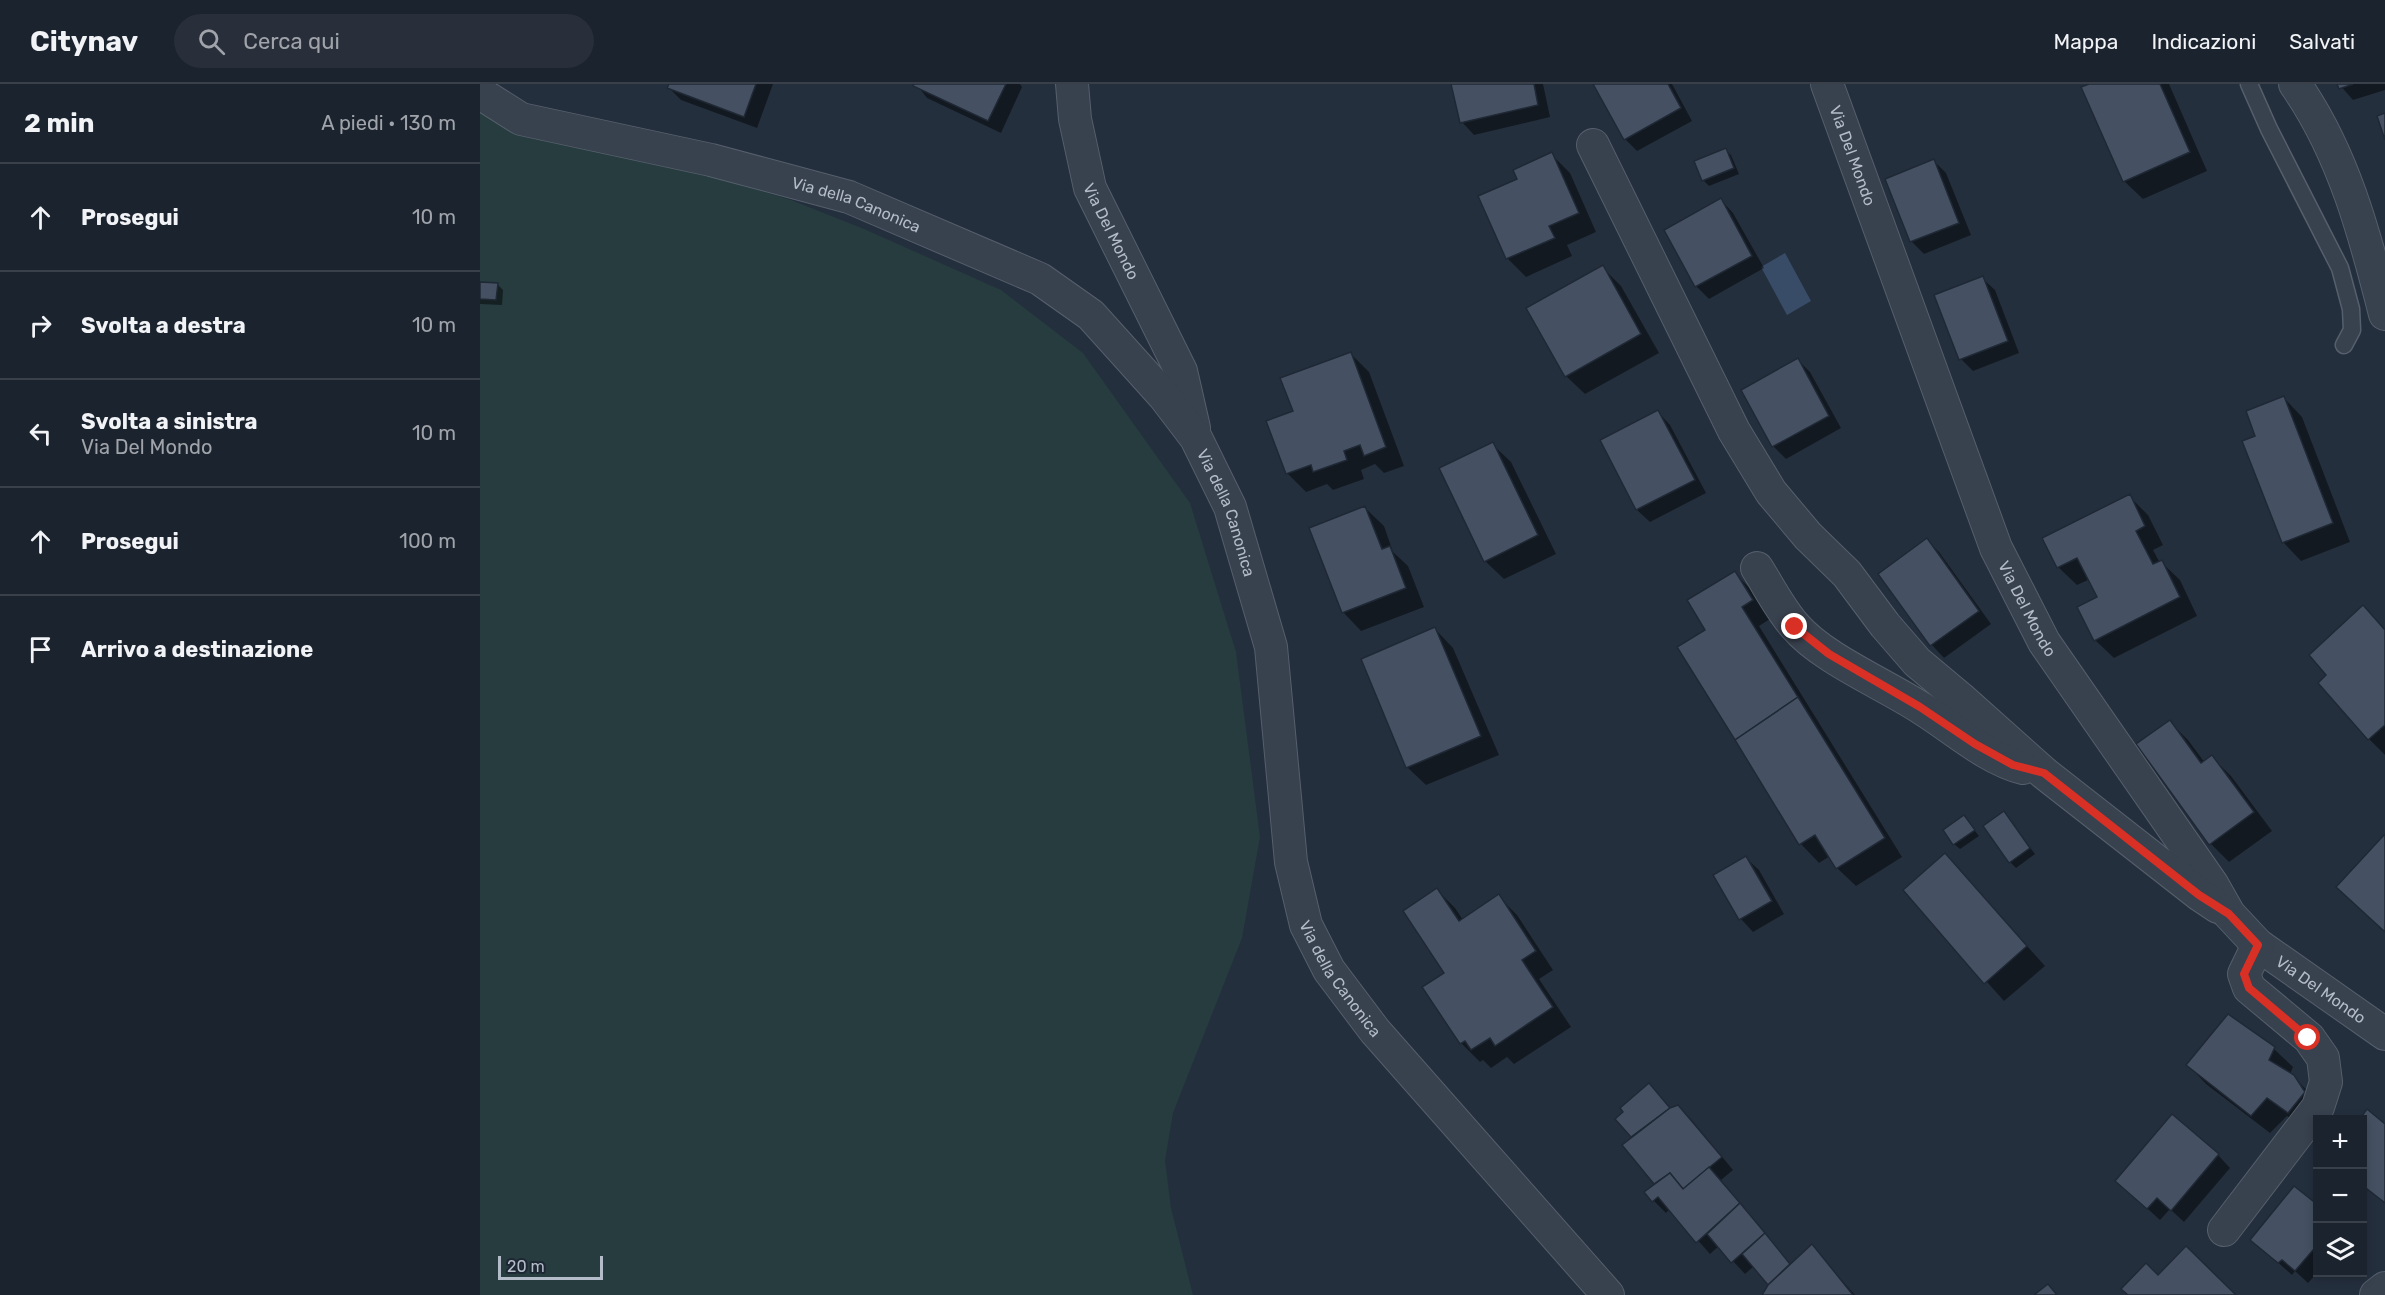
<!DOCTYPE html>
<html lang="it">
<head>
<meta charset="utf-8">
<style>
  body { margin:0; font-family:Rubik,sans-serif; background:#282f3a; color:#f1f3f6 }
  .controls { position:absolute; right:18px; bottom:18px; display:grid; overflow:hidden; border-radius:0px; box-shadow:0 3px 9px #0003 }
  .controls button { width:54px; height:54px; display:grid; place-items:center; padding:0; border:0; border-bottom:2px solid #39404a; background:#1b232e; color:#f1f3f6; font:30px sans-serif }
  .scale { position:absolute; left:18px; bottom:15px; width:105px; box-sizing:border-box; padding-left:6px; border:3px solid #b4bcc9; border-top:0; font-size:16px; line-height:21px; white-space:nowrap; color:#b4bcc9; -webkit-text-stroke:4px #1d2633; paint-order:stroke }
  .stop { position:absolute; width:18px; height:18px; margin:-14px; border:4px solid #d93025; border-radius:50%; background:#fff }
  .stop.end { background:#d93025; border-color:#fff; box-shadow:0 2px 6px #0008 }
  .list { margin:0; padding:0; list-style:none }
  h2 { display:flex; justify-content:space-between; align-items:center; height:78px; margin:0; padding:0 24px; font-size:26px }
  h2 small { font-size:20px; font-weight:400; color:#a0a4aa }
  .list li { display:grid; grid-template-columns:39px 1fr auto; gap:18px; align-items:center; box-sizing:border-box; height:108px; padding:0 24px; border-top:2px solid #39404a }
  .list b { display:block; font-size:22px; white-space:nowrap }
  .list p { margin:0; font-size:20px; white-space:nowrap; color:#a0a4aa }
  .list em { font-size:20px; font-style:normal; color:#a0a4aa }
  .icon { flex:none; width:33px; height:33px; fill:none; stroke:currentColor; stroke-width:2; stroke-linecap:round; stroke-linejoin:round }
  .map { position:relative; flex:none; width:1905px; height:1211px; overflow:hidden }
  header { display:flex; align-items:center; gap:36px; box-sizing:border-box; height:84px; padding:0 30px; background:#1b232e; border-bottom:2px solid #39404a }
  header strong { font-size:28px }
  nav { display:flex; gap:33px; margin-inline-start:auto; font-size:21px }
  .search { width:420px; height:54px; background:#282f3a; display:flex; align-items:center; gap:15px; box-sizing:border-box; padding:0 21px; border-radius:33px; color:#a0a4aa; font-size:22px }
  main { display:flex }
  aside { flex:1; background:#1b232e }
  .map>svg:first-child { display:block }
  .green { fill:#263c3f }
  .water { fill:#394c67 }
  .shadow { fill:#0007 }
  .building { fill:#455162; stroke:#1f2835; stroke-width:1.5 }
  .lines { fill:none; stroke-linecap:round; stroke-linejoin:round }
  .lane-casing { stroke:#565f6c; stroke-width:19 }
  .street-casing { stroke:#565f6c; stroke-width:34 }
  .lane { stroke:#38414e; stroke-width:16 }
  .street { stroke:#38414e; stroke-width:32 }
  .route { stroke:#d93025; stroke-width:8 }
  .labels { text-anchor:middle; stroke-width:6; stroke-linejoin:round; paint-order:stroke }
  .street-label { font-size:16px; fill:#b4bcc9; stroke:#1d2633 }
</style>
</head>
<body>
<header>
<strong>Citynav</strong>
<div class="search"><svg class="icon" aria-label="search" viewBox="0 0 24 24"><circle cx="10" cy="10" r="6"/><path d="M15 15l6 6"/></svg>Cerca qui</div>
<nav><a>Mappa</a><a>Indicazioni</a><a>Salvati</a></nav>
</header>
<main>
<aside>
<h2>2 min<small>A piedi · 130 m</small></h2>
<ul class="list">
<li><svg class="icon" aria-label="ahead" viewBox="0 0 24 24"><path d="M12 20V5M6 11l6-6 6 6"/></svg><div><b>Prosegui</b></div><em>10 m</em></li>
<li><svg class="icon" aria-label="right" viewBox="0 0 24 24"><path d="M7 20v-9h11M14 6l5 5-5 5"/></svg><div><b>Svolta a destra</b></div><em>10 m</em></li>
<li><svg class="icon" aria-label="left" viewBox="0 0 24 24"><path d="M17 20v-9H6M10 6l-5 5 5 5"/></svg><div><b>Svolta a sinistra</b><p>Via Del Mondo</p></div><em>10 m</em></li>
<li><svg class="icon" aria-label="ahead" viewBox="0 0 24 24"><path d="M12 20V5M6 11l6-6 6 6"/></svg><div><b>Prosegui</b></div><em>100 m</em></li>
<li><svg class="icon" aria-label="arrive" viewBox="0 0 24 24"><path d="M6 21V4h12l-3 4 3 4H6"/></svg><div><b>Arrivo a destinazione</b></div></li>
</ul>
</aside>
<div class="map">
<svg width="1905" height="1211" viewBox="0 0 1905 1211">
  <rect width="100%" height="100%" fill="#242f3e"/>
  <!-- green -->
  <polygon class="green" points="0,15 228,91 311,116 384,145 521,206 603,269 710,419 756,568 780,753 762,854 693,1029 685,1076 691,1124 713,1211 0,1211"/>
  <!-- water -->
  <polygon class="water" points="1305,169 1331,217 1307,231 1281,183"/>
  <!-- shadow -->
  <g class="shadow">
    <polygon points="190,0 293,0 277,44 201,16 189,4"/>
    <polygon points="436,0 540,0 542,3 521,49 447,14"/>
    <polygon points="973,0 1063,0 1070,33 994,51 982,38"/>
    <polygon points="1115,0 1192,0 1212,37 1157,67 1145,55"/>
    <polygon points="1612,0 1689,0 1727,87 1663,115 1644,97"/>
    <polygon points="1859,0 1905,0 1905,6 1873,16"/>
    <polygon points="1245,65 1251,71 1259,90 1229,102 1223,96"/>
    <polygon points="1071,70 1090,89 1116,148 1087,161 1092,172 1046,193 1027,174 1039,96"/>
    <polygon points="1454,77 1466,89 1491,151 1444,170 1431,157"/>
    <polygon points="1241,116 1253,129 1284,184 1229,215 1216,202"/>
    <polygon points="1122,183 1141,202 1179,269 1105,310 1086,292"/>
    <polygon points="1502,194 1515,206 1539,269 1493,287 1481,275"/>
    <polygon points="0,199 17,200 23,206 22,221 0,220"/>
    <polygon points="870,269 889,288 924,382 904,389 895,380 881,386 884,395 853,406 847,400 826,408 807,389"/>
    <polygon points="1318,276 1330,288 1361,344 1306,375 1293,362 1263,306"/>
    <polygon points="1804,314 1822,333 1870,458 1821,477 1803,458 1777,353"/>
    <polygon points="1178,328 1190,341 1226,409 1170,438 1157,426 1122,357"/>
    <polygon points="1012,360 1031,378 1076,470 1024,495 1005,477"/>
    <polygon points="1649,412 1668,431 1683,461 1673,466 1680,479 1681,478 1700,496 1717,532 1634,574 1615,556 1619,513 1610,495 1597,501 1578,483"/>
    <polygon points="885,424 904,442 913,468 928,482 944,523 881,547 863,528"/>
    <polygon points="1447,456 1459,468 1511,540 1464,574 1452,561 1400,490"/>
    <polygon points="1254,489 1273,507 1290,535 1279,542 1422,773 1376,802 1357,784 1350,772 1339,779 1321,760 1199,564 1227,546"/>
    <polygon points="1883,523 1905,546 1905,671 1889,655 1848,591"/>
    <polygon points="955,545 973,564 1019,671 946,701 927,683"/>
    <polygon points="1690,638 1708,656 1725,679 1732,673 1751,692 1792,747 1749,778 1731,760"/>
    <polygon points="1524,729 1555,770 1536,784 1530,778"/>
    <polygon points="1484,733 1499,752 1480,765 1474,760"/>
    <polygon points="1465,771 1565,882 1524,917 1425,806"/>
    <polygon points="1266,774 1279,786 1304,830 1273,848 1261,835 1235,791"/>
    <polygon points="957,806 975,824 983,836 1018,812 1037,831 1073,886 1059,895 1091,943 1034,980 1027,973 1011,984 1003,976 1000,978 981,959 945,903 966,889"/>
    <polygon points="1748,932 1794,965 1813,983 1810,990 1832,1011 1827,1046 1807,1032 1790,1049 1726,1000 1708,981"/>
    <polygon points="1181,1014 1191,1025 1198,1023 1211,1035 1253,1086 1241,1096 1311,1182 1331,1162 1375,1211 1284,1211 1290,1201 1274,1182 1265,1190 1239,1162 1230,1170 1190,1125 1186,1129 1174,1117 1166,1108 1176,1100 1144,1061 1153,1054 1137,1035"/>
    <polygon points="1738,1071 1750,1084 1704,1138 1690,1125 1680,1136 1637,1097"/>
    <polygon points="1838,1123 1838,1188 1828,1199 1815,1187 1812,1191 1773,1156"/>
  </g>
  <!-- building -->
  <g class="building">
    <polygon points="189,0 276,0 264,33 187,4"/>
    <polygon points="434,0 526,0 508,37 433,2"/>
    <polygon points="971,0 1054,0 1058,21 980,39"/>
    <polygon points="1113,0 1188,0 1201,24 1144,56"/>
    <polygon points="1609,0 1680,0 1710,68 1643,98 1601,3"/>
    <polygon points="1857,0 1873,0 1859,5"/>
    <polygon points="1905,29 1905,56 1897,32"/>
    <polygon points="1246,64 1254,84 1222,97 1214,77"/>
    <polygon points="1072,68 1099,129 1069,142 1075,154 1026,175 998,112 1037,95 1033,86"/>
    <polygon points="1454,75 1479,139 1430,158 1405,95"/>
    <polygon points="1241,114 1272,172 1215,203 1184,146"/>
    <polygon points="1123,181 1161,250 1085,293 1046,224"/>
    <polygon points="1503,192 1528,257 1479,276 1454,211"/>
    <polygon points="0,198 18,199 16,216 0,215"/>
    <polygon points="871,268 906,363 884,372 880,361 864,367 867,376 833,388 831,381 806,390 786,337 813,327 800,294"/>
    <polygon points="1318,274 1349,332 1292,363 1261,306"/>
    <polygon points="1804,312 1853,439 1802,459 1762,357 1775,352 1766,327"/>
    <polygon points="1178,326 1215,396 1156,426 1120,356"/>
    <polygon points="1013,358 1058,451 1004,478 959,384"/>
    <polygon points="1650,410 1665,442 1656,447 1673,480 1682,476 1700,513 1614,557 1597,523 1617,513 1597,474 1577,484 1562,454"/>
    <polygon points="885,422 902,465 910,462 926,504 862,529 829,444"/>
    <polygon points="1447,454 1499,527 1450,562 1398,490"/>
    <polygon points="1255,487 1273,516 1262,523 1318,613 1255,656 1197,563 1225,546 1207,516"/>
    <polygon points="1883,521 1905,546 1905,641 1888,656 1838,599 1846,591 1829,571"/>
    <polygon points="955,543 1001,652 926,684 881,575"/>
    <polygon points="1318,613 1405,754 1356,785 1335,751 1319,761 1255,656"/>
    <polygon points="1690,636 1721,679 1732,671 1774,728 1729,761 1656,660"/>
    <polygon points="1524,727 1550,764 1529,779 1503,742"/>
    <polygon points="1484,731 1495,746 1473,761 1463,746"/>
    <polygon points="1905,750 1905,848 1856,803"/>
    <polygon points="1465,769 1547,862 1504,900 1423,806"/>
    <polygon points="1266,772 1292,817 1259,836 1233,791"/>
    <polygon points="957,804 979,837 1019,810 1056,867 1042,876 1073,923 1015,962 1010,954 991,966 985,957 980,960 942,903 964,889 923,827"/>
    <polygon points="1748,930 1795,963 1789,976 1814,991 1825,1008 1808,1029 1787,1014 1771,1032 1706,981"/>
    <polygon points="1169,999 1190,1024 1151,1053 1135,1035 1143,1028 1140,1024"/>
    <polygon points="1198,1021 1242,1073 1203,1105 1190,1089 1174,1100 1142,1061 1190,1024"/>
    <polygon points="1887,1025 1905,1040 1905,1119 1882,1101 1882,1036 1879,1036"/>
    <polygon points="1692,1030 1739,1070 1691,1127 1677,1114 1667,1125 1635,1097"/>
    <polygon points="1229,1083 1260,1119 1216,1159 1178,1113 1172,1118 1164,1108 1190,1089 1203,1105"/>
    <polygon points="1814,1102 1838,1121 1838,1170 1833,1166 1815,1187 1802,1176 1798,1179 1770,1156"/>
    <polygon points="1260,1119 1285,1149 1251,1179 1227,1150"/>
    <polygon points="1285,1149 1310,1180 1288,1201 1262,1170"/>
    <polygon points="1332,1160 1373,1211 1282,1211 1288,1201"/>
    <polygon points="1706,1162 1756,1211 1648,1211 1641,1205 1666,1179 1678,1191"/>
    <polygon points="1568,1200 1577,1211 1554,1211"/>
  </g>
  <g class="lines">
    <!-- lane casing -->
    <g class="lane-casing">
      <polyline id="lane" points="1769,0 1789,45 1860,184 1871,225 1872,246 1864,261"/>
    </g>
    <!-- street casing -->
    <g class="street-casing">
      <g id="street">
        <path id="s1" d="M592,0L595,35L610,104L701,287L714,344"/>
        <path id="s2" d="M1347,0L1516,464L1564,558L1732,800L1749,830L1778,861L1905,950"/>
        <path d="M1815,0C1863,68 1885,151 1905,230"/>
        <path id="s3" d="M0,4L3,11L41,35L231,76L369,113L560,195L611,231L684,312L716,354L750,423L791,563L811,778L826,841L849,886L895,947L1128,1211"/>
        <polyline points="1113,61 1254,347 1291,408 1328,452 1367,490 1405,541 1437,578 1480,614 1564,689 1720,811 1738,823"/>
        <path d="M1277,484C1289,503 1300,525 1315,542C1342,574 1404,600 1441,624C1472,643 1507,675 1543,684"/>
        <polyline points="1744,1146 1838,1023 1846,998 1843,974 1829,954 1769,904 1764,890 1778,861"/>
        <polyline points="1896,1211 1905,1204"/>
      </g>
    </g>
    <!-- lane -->
    <use href="#lane" class="lane"/>
    <!-- street -->
    <use href="#street" class="street"/>
  </g>
  <g class="lines">
    <!-- route -->
    <polyline class="route" points="1315,543 1349,570 1440,623 1495,660 1533,681 1564,689 1719,811 1749,830 1778,861 1764,890 1769,904 1828,954"/>
  </g>
  <g class="labels">
    <!-- street labels -->
    <g class="street-label">
      <text dy="6" stroke="none"><textPath href="#s2" startOffset="76">Via Del Mondo</textPath></text>
      <text dy="6" stroke="none"><textPath href="#s3" startOffset="399">Via della Canonica</textPath></text>
      <text dy="6" stroke="none"><textPath href="#s1" startOffset="154">Via Del Mondo</textPath></text>
      <text dy="6" stroke="none"><textPath href="#s3" startOffset="903">Via della Canonica</textPath></text>
      <text dy="6" stroke="none"><textPath href="#s2" startOffset="562">Via Del Mondo</textPath></text>
      <text dy="6" stroke="none"><textPath href="#s3" startOffset="1389">Via della Canonica</textPath></text>
      <text dy="6" stroke="none"><textPath href="#s2" startOffset="1048">Via Del Mondo</textPath></text>
    </g>
  </g>
</svg>
<div class="controls">
<button>+</button>
<button>−</button>
<button><svg class="icon" aria-label="layers" viewBox="0 0 24 24"><path d="M12 4l9 5-9 5-9-5zM3 14l9 5 9-5"/></svg></button>
</div>
<div class="scale">20 m</div>
<div class="stop" style="left:1828px;top:954px"></div>
<div class="stop end" style="left:1315px;top:543px"></div>
</div>
</main>
</body>
</html>
